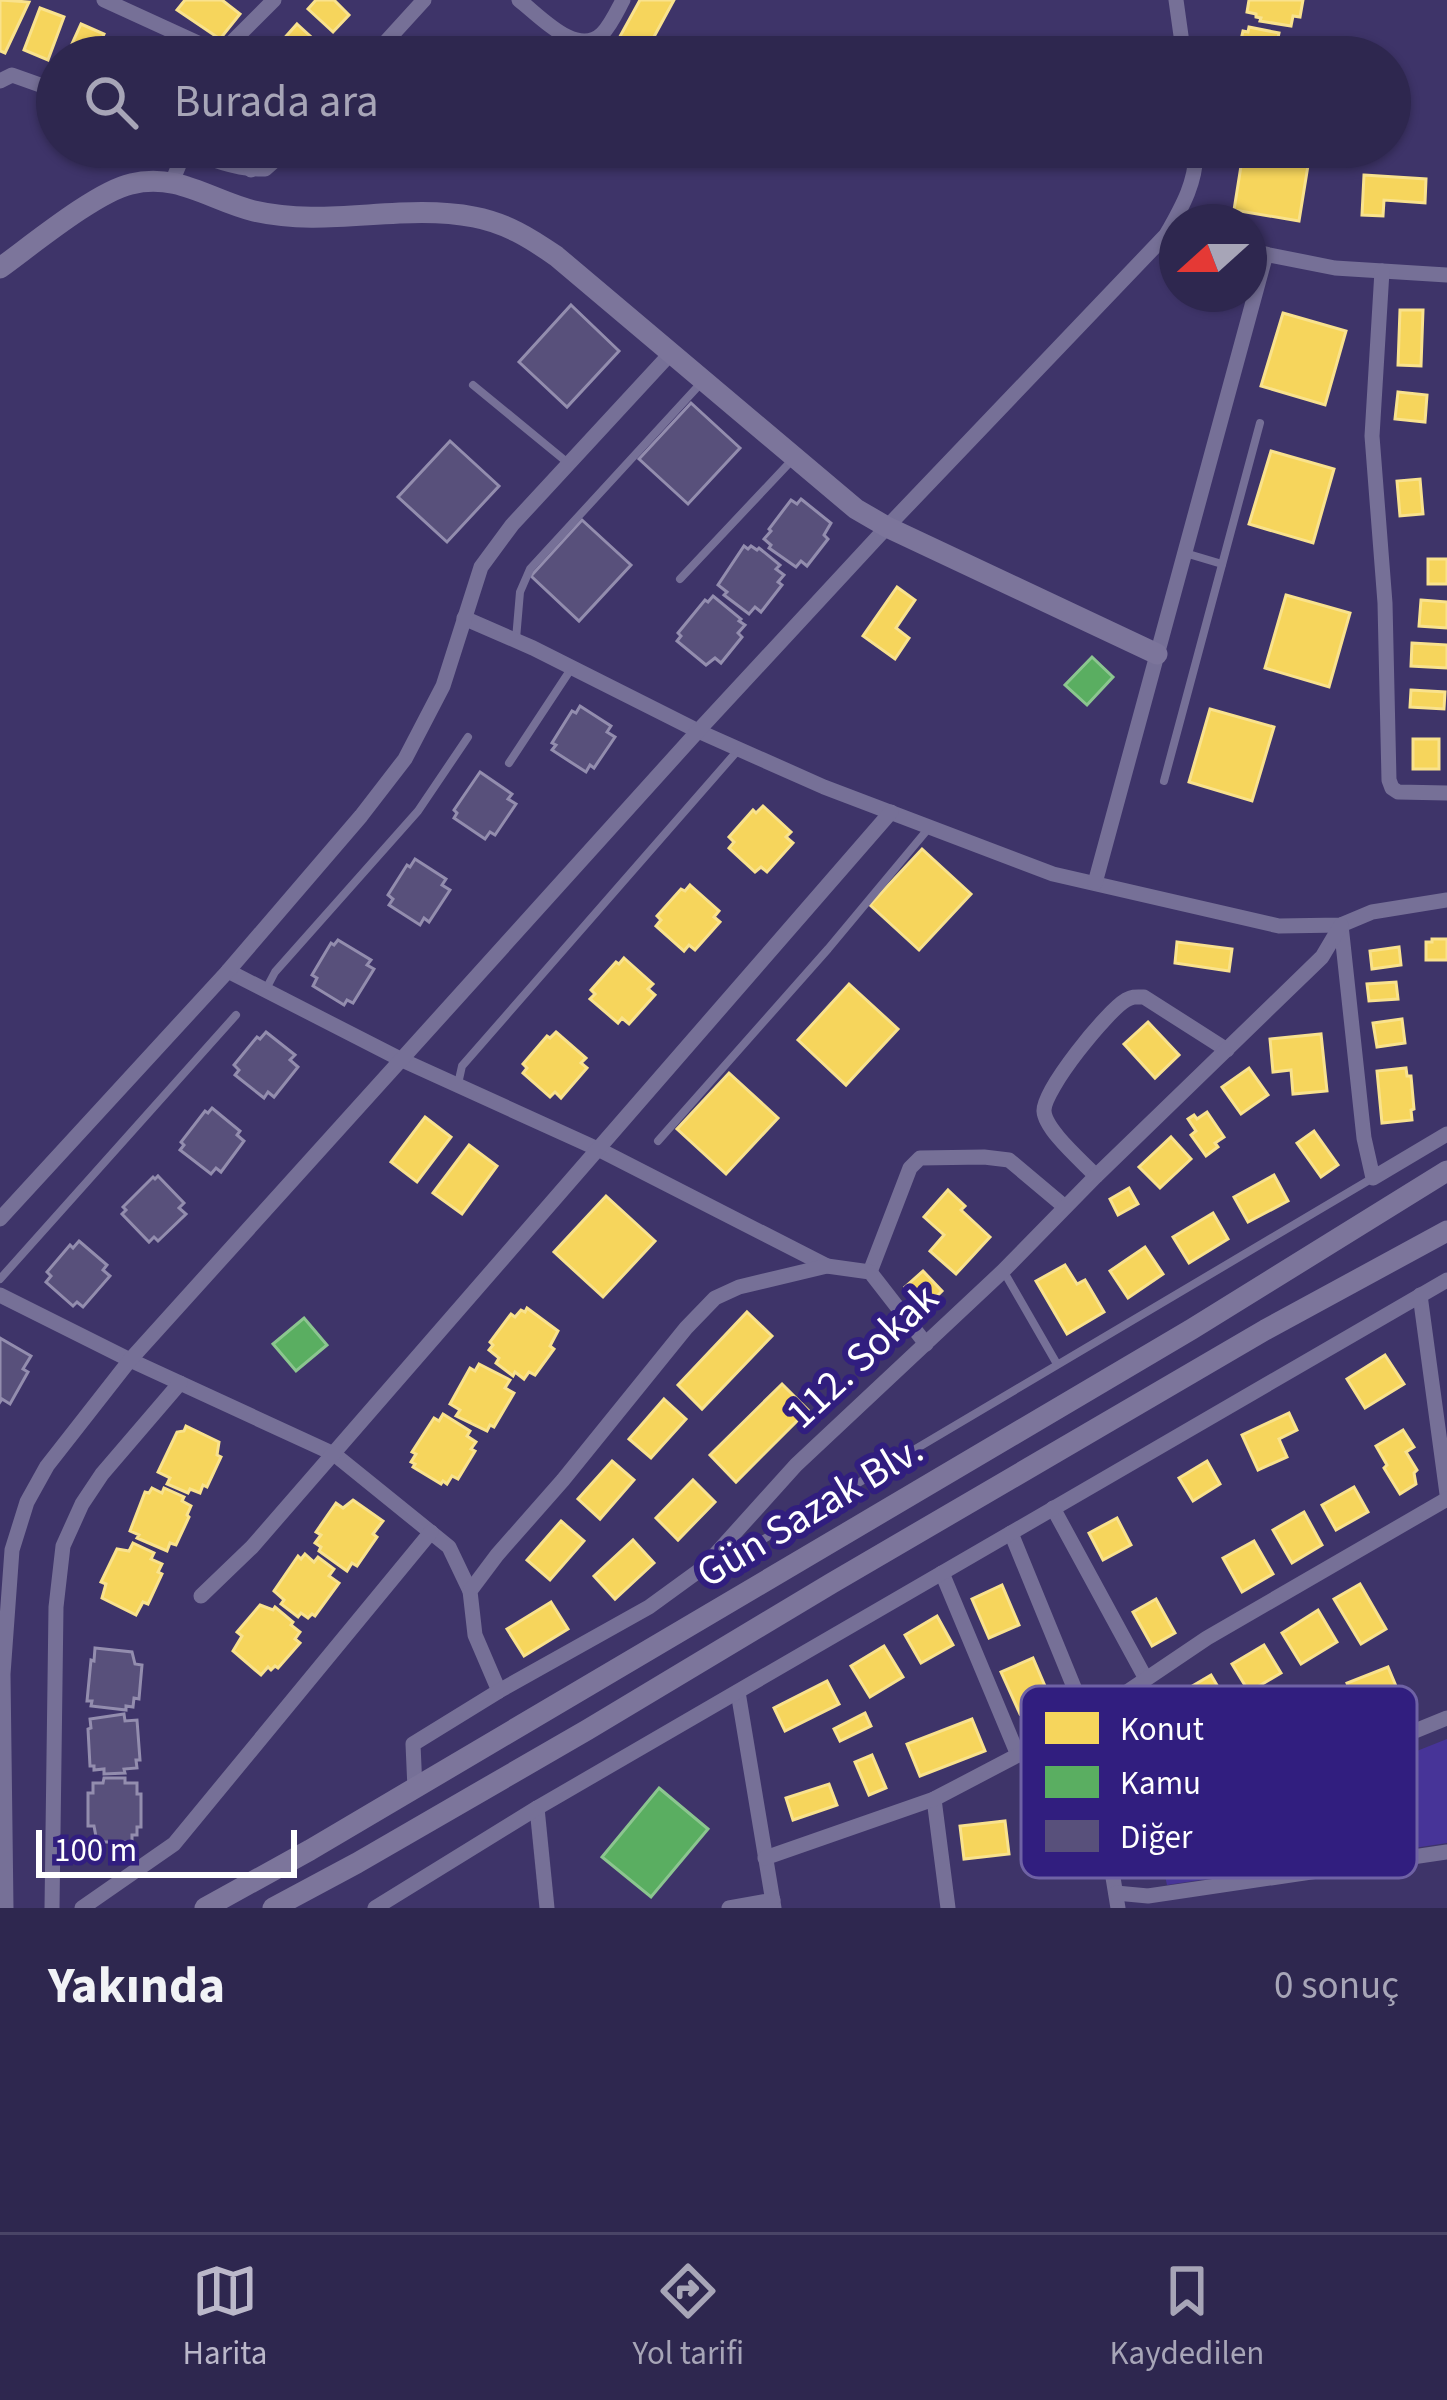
<!DOCTYPE html>
<html lang="tr">
<head>
<meta charset="utf-8">
<style>
  body { margin:0; font-family:"Source Sans 3",sans-serif; background:#362f56; color:#f1f3f6 }
  .compass { position:absolute; left:1159px; top:204px; width:108px; height:108px; border-radius:50%; background:#2e274f; box-shadow:0 3px 9px #0004; rotate:249deg }
  .scale { position:absolute; left:36px; bottom:30px; width:261px; box-sizing:border-box; padding-left:12px; border:6px solid #fff; border-top:0; font-size:33px; line-height:42px; white-space:nowrap; color:#fff; -webkit-text-stroke:9px #311e7f; paint-order:stroke }
  .list { margin:0; padding:0; list-style:none }
  h2 { display:flex; justify-content:space-between; align-items:center; height:156px; margin:0; padding:0 48px; font-size:51px }
  h2 small { font-size:39px; font-weight:400; color:#a7a5b7 }
  .icon { flex:none; width:66px; height:66px; fill:none; stroke:currentColor; stroke-width:2; stroke-linecap:round; stroke-linejoin:round }
  .map { position:relative; flex:none; width:1447px; height:1908px; overflow:hidden }
  .search { position:absolute; background:#2e274f; box-shadow:0 3px 9px #0004; left:36px; right:36px; top:36px; height:132px; display:flex; align-items:center; gap:30px; box-sizing:border-box; padding:0 42px; border-radius:66px; color:#a7a5b7; font-size:45px }
  .sheet { height:324px; background:#2e274f }
  nav { display:flex; justify-content:space-around; align-items:center; box-sizing:border-box; height:168px; border-top:3px solid #494466; background:#2e274f; font-size:33px; color:#a7a5b7 }
  nav a { display:grid; justify-items:center; gap:6px }
  nav .on { color:#bbb8ca }
  .map>svg:first-child { display:block }
  .green { fill:#473498 }
  .homes { fill:#f6d55c; stroke:#f9e28d; stroke-width:3 }
  .public { fill:#5aae61; stroke:#8cc690; stroke-width:3 }
  .building { fill:#58507b; stroke:#938dae; stroke-width:3 }
  .lines { fill:none; stroke-linecap:round; stroke-linejoin:round }
  .lane { stroke:#767097; stroke-width:8 }
  .street { stroke:#767097; stroke-width:15 }
  .secondary { stroke:#7c759b; stroke-width:21 }
  .labels { text-anchor:middle; stroke-width:12; stroke-linejoin:round; paint-order:stroke }
  .street-label { font-size:42px; fill:#fff; stroke:#311e7f }
  .key { fill:#311e7f; stroke:#6f62a5; stroke-width:3 }
  .key-label { font-size:33px; fill:#fff }
</style>
</head>
<body>
<div class="map">
<svg width="1447" height="1908" viewBox="0 0 1447 1908">
  <rect width="100%" height="100%" fill="#3e3469"/>
  <!-- green -->
  <polygon class="green" points="1447,1739 1447,1843 1167,1885 1160,1853"/>
  <!-- homes -->
  <g class="homes">
    <polygon points="0,0 29,2 5,53 0,51"/>
    <polygon points="185,0 222,0 240,14 220,39 177,10"/>
    <polygon points="316,0 334,0 349,15 333,32 308,9"/>
    <polygon points="640,0 674,0 643,57 622,57 612,51"/>
    <polygon points="1249,0 1303,0 1300,17 1293,16 1291,26 1260,21 1261,18 1256,17 1256,14 1247,12"/>
    <polygon points="40,8 64,17 48,60 24,50"/>
    <polygon points="81,24 104,34 94,57 66,57"/>
    <polygon points="297,24 332,56 331,57 297,57 281,42"/>
    <polygon points="1249,27 1279,33 1278,38 1289,41 1287,49 1291,50 1290,57 1237,57 1243,31 1248,32"/>
    <polygon points="1244,147 1311,147 1299,221 1234,210"/>
    <polygon points="1364,175 1426,179 1425,203 1384,200 1383,216 1362,215"/>
    <polygon points="1400,310 1423,310 1421,366 1398,365"/>
    <polygon points="1283,313 1346,331 1325,405 1261,386"/>
    <polygon points="1398,392 1427,395 1425,422 1395,419"/>
    <polygon points="1271,451 1334,469 1313,543 1249,524"/>
    <polygon points="1420,479 1423,514 1400,516 1397,481"/>
    <rect x="1428" y="559" width="19" height="25"/>
    <polygon points="897,587 915,600 896,628 909,638 895,659 863,636"/>
    <polygon points="1286,595 1350,613 1329,687 1265,668"/>
    <polygon points="1421,600 1447,602 1447,628 1419,626"/>
    <polygon points="1412,643 1447,645 1447,668 1411,666"/>
    <polygon points="1411,690 1445,692 1444,709 1410,707"/>
    <polygon points="1210,709 1274,727 1252,801 1189,782"/>
    <rect x="1413" y="739" width="26" height="30"/>
    <polygon points="763,806 791,832 786,837 793,843 767,872 761,867 755,872 729,848 734,842 729,837 753,810 756,813"/>
    <polygon points="922,849 971,894 919,950 870,905"/>
    <polygon points="690,885 719,911 714,917 720,922 695,950 689,945 684,951 656,926 661,920 657,916 681,889 685,891"/>
    <polygon points="1432,939 1447,939 1447,960 1426,960 1426,942 1432,942"/>
    <polygon points="1177,942 1232,949 1229,971 1175,963"/>
    <polygon points="1399,947 1401,965 1372,969 1370,951"/>
    <polygon points="624,958 653,984 648,989 655,995 629,1024 622,1018 618,1023 590,999 595,994 591,990 616,962 619,964"/>
    <polygon points="1396,982 1398,999 1369,1001 1367,984"/>
    <polygon points="849,984 898,1029 846,1085 798,1040"/>
    <polygon points="1402,1019 1405,1043 1377,1047 1373,1023"/>
    <polygon points="1148,1022 1179,1055 1155,1078 1124,1044"/>
    <polygon points="556,1032 586,1058 581,1063 587,1068 561,1098 555,1092 550,1097 523,1073 527,1068 523,1064 547,1036 550,1038"/>
    <polygon points="1321,1034 1327,1091 1293,1094 1291,1070 1273,1072 1270,1039"/>
    <polygon points="1249,1068 1268,1095 1241,1114 1222,1087"/>
    <polygon points="1406,1068 1407,1076 1411,1076 1414,1109 1411,1110 1412,1120 1382,1123 1377,1071"/>
    <polygon points="729,1073 778,1118 726,1174 677,1129"/>
    <polygon points="1207,1112 1224,1137 1215,1143 1218,1147 1206,1156 1191,1135 1196,1131 1188,1119 1194,1115 1197,1119"/>
    <polygon points="425,1117 451,1137 417,1182 391,1162"/>
    <polygon points="1314,1131 1338,1165 1321,1177 1297,1143"/>
    <polygon points="1171,1137 1191,1159 1160,1188 1139,1167"/>
    <polygon points="469,1145 497,1166 462,1214 433,1193"/>
    <polygon points="1274,1175 1288,1201 1248,1222 1234,1197"/>
    <polygon points="1129,1188 1138,1204 1118,1215 1110,1199"/>
    <polygon points="948,1190 965,1206 961,1210 990,1237 956,1274 930,1251 944,1235 924,1217"/>
    <polygon points="606,1196 655,1241 603,1297 554,1252"/>
    <polygon points="1213,1213 1228,1239 1189,1263 1173,1237"/>
    <polygon points="1145,1247 1163,1274 1128,1298 1110,1271"/>
    <polygon points="1065,1265 1077,1284 1085,1280 1104,1312 1067,1334 1036,1281"/>
    <polygon points="923,1271 942,1291 925,1308 905,1287"/>
    <polygon points="527,1308 558,1331 550,1346 554,1349 535,1375 529,1372 524,1379 515,1372 513,1376 496,1363 499,1358 489,1350 493,1345 490,1342 511,1314 515,1317 521,1310 525,1312"/>
    <polygon points="747,1312 772,1336 702,1409 678,1385"/>
    <polygon points="1385,1355 1404,1384 1365,1408 1347,1379"/>
    <polygon points="479,1364 510,1380 505,1388 514,1393 494,1427 490,1425 487,1431 456,1416 460,1410 450,1404 470,1368 475,1371"/>
    <polygon points="782,1384 808,1410 736,1482 710,1455"/>
    <polygon points="664,1399 686,1419 651,1458 629,1439"/>
    <polygon points="1289,1413 1297,1430 1279,1439 1287,1457 1258,1470 1242,1435"/>
    <polygon points="443,1414 470,1431 467,1436 476,1442 471,1449 475,1451 458,1479 452,1476 447,1484 443,1481 441,1484 413,1467 415,1464 411,1462 416,1454 412,1452 434,1418 439,1421"/>
    <polygon points="186,1426 219,1442 217,1455 221,1457 207,1487 203,1485 200,1493 190,1489 188,1493 167,1484 170,1478 158,1472 177,1432 184,1431"/>
    <polygon points="1403,1430 1414,1447 1406,1452 1417,1470 1414,1473 1416,1484 1400,1494 1384,1468 1387,1465 1376,1446"/>
    <polygon points="612,1461 634,1480 600,1519 578,1499"/>
    <polygon points="1207,1461 1220,1484 1193,1501 1179,1478"/>
    <polygon points="693,1480 715,1502 678,1540 656,1518"/>
    <polygon points="1354,1487 1368,1512 1336,1530 1322,1505"/>
    <polygon points="152,1488 162,1493 164,1488 184,1497 182,1501 191,1506 187,1515 189,1517 176,1545 170,1543 167,1551 137,1538 139,1535 130,1531 145,1492 149,1493"/>
    <polygon points="353,1500 383,1521 373,1534 377,1537 357,1566 352,1563 347,1571 319,1551 321,1547 315,1543 321,1535 316,1532 336,1503 343,1508"/>
    <polygon points="1304,1512 1322,1545 1292,1563 1273,1530"/>
    <polygon points="1117,1518 1131,1545 1103,1560 1089,1533"/>
    <polygon points="561,1521 584,1541 550,1580 527,1560"/>
    <polygon points="633,1540 654,1563 615,1599 594,1576"/>
    <polygon points="1254,1541 1273,1574 1242,1592 1223,1558"/>
    <polygon points="133,1543 154,1553 151,1559 162,1564 158,1572 162,1574 148,1604 143,1602 136,1615 102,1598 106,1584 101,1582 117,1549 129,1551"/>
    <polygon points="305,1554 314,1562 318,1557 334,1569 329,1576 339,1583 315,1616 312,1614 308,1618 301,1613 298,1617 281,1604 284,1600 274,1591 298,1556 301,1559"/>
    <polygon points="1360,1584 1386,1629 1361,1644 1334,1599"/>
    <polygon points="1002,1585 1019,1625 989,1638 972,1599"/>
    <polygon points="1156,1599 1175,1633 1152,1646 1133,1612"/>
    <polygon points="551,1602 568,1629 524,1656 507,1629"/>
    <polygon points="260,1605 273,1610 275,1607 293,1622 291,1625 300,1632 295,1639 300,1643 278,1668 275,1666 271,1670 268,1667 261,1675 233,1651 242,1636 237,1632"/>
    <polygon points="1318,1610 1337,1642 1301,1664 1282,1633"/>
    <polygon points="937,1616 953,1645 921,1663 905,1635"/>
    <polygon points="1264,1645 1281,1673 1249,1692 1232,1664"/>
    <polygon points="884,1646 903,1677 870,1697 851,1666"/>
    <polygon points="1033,1658 1051,1700 1020,1714 1001,1672"/>
    <polygon points="1388,1667 1406,1710 1371,1724 1358,1693 1352,1695 1347,1683"/>
    <polygon points="1211,1675 1228,1704 1199,1721 1182,1692"/>
    <polygon points="827,1681 839,1704 785,1731 774,1708"/>
    <polygon points="865,1713 871,1726 840,1741 834,1729"/>
    <polygon points="972,1719 985,1751 920,1776 907,1744"/>
    <polygon points="872,1755 886,1788 869,1795 855,1762"/>
    <polygon points="829,1784 837,1805 793,1820 786,1798"/>
    <polygon points="1005,1821 1009,1854 964,1859 960,1826"/>
  </g>
  <!-- public -->
  <g class="public">
    <polygon points="1092,657 1113,677 1087,705 1065,685"/>
    <polygon points="304,1318 327,1345 296,1371 273,1344"/>
    <polygon points="659,1788 708,1829 651,1897 602,1857"/>
  </g>
  <!-- building -->
  <g class="building">
    <polygon points="571,305 619,351 567,407 519,362"/>
    <polygon points="691,403 740,448 688,504 639,459"/>
    <polygon points="450,441 499,486 447,542 398,497"/>
    <polygon points="801,499 831,523 824,535 828,539 807,566 801,561 796,567 769,548 771,545 764,539 771,531 769,529 791,500 797,504"/>
    <polygon points="582,520 631,565 579,621 531,576"/>
    <polygon points="744,546 748,549 751,546 757,550 759,548 780,565 776,569 784,575 778,582 782,585 761,612 755,607 749,614 724,595 727,592 718,585"/>
    <polygon points="713,596 741,619 739,621 745,625 738,633 742,637 721,663 715,658 706,665 677,641 681,636 678,633 705,600 708,602"/>
    <polygon points="580,706 611,726 607,732 615,737 594,768 590,765 586,772 552,750 556,745 552,743 572,711 576,713"/>
    <polygon points="480,772 512,794 508,799 516,804 495,835 490,832 485,839 454,818 457,813 454,810"/>
    <polygon points="415,859 446,879 442,885 450,890 429,922 424,918 420,925 389,905 393,899 388,895 407,865 410,867"/>
    <polygon points="338,940 371,960 367,965 374,969 353,1003 347,1000 344,1005 313,986 317,978 312,975 331,943 334,945"/>
    <polygon points="266,1032 295,1055 290,1060 298,1067 274,1097 268,1092 264,1098 235,1075 239,1070 234,1065 257,1037 260,1039"/>
    <polygon points="212,1108 240,1131 237,1135 244,1141 221,1172 216,1168 211,1174 180,1150 184,1145 181,1142 205,1111 208,1113"/>
    <polygon points="158,1176 184,1203 179,1208 186,1214 158,1241 154,1237 149,1242 122,1214 126,1210 123,1207 153,1177 155,1179"/>
    <polygon points="79,1241 107,1265 103,1270 110,1276 83,1307 77,1302 73,1306 46,1282 51,1276 47,1272 70,1245 73,1248"/>
    <polygon points="0,1338 31,1356 23,1369 28,1372 10,1404 2,1399 0,1402"/>
    <polygon points="95,1648 132,1652 135,1664 142,1665 139,1699 134,1698 133,1707 126,1706 126,1710 91,1706 92,1701 87,1701 91,1660 94,1661"/>
    <polygon points="124,1714 125,1721 137,1720 140,1760 136,1760 137,1768 124,1769 125,1773 104,1774 104,1769 94,1770 94,1766 90,1766 88,1729 91,1728 90,1719"/>
    <polygon points="104,1778 125,1778 125,1783 137,1783 137,1794 141,1794 141,1827 137,1827 137,1835 132,1835 132,1842 97,1842 94,1826 88,1826 88,1793 93,1793 93,1783 103,1783"/>
  </g>
  <g class="lines">
    <!-- lane -->
    <g class="lane">
      <polyline points="473,385 568,463"/>
      <polyline points="1185,553 1222,564"/>
      <polyline points="680,579 794,458"/>
      <polyline points="516,639 520,592 530,569 702,382"/>
      <polyline points="509,763 571,669"/>
      <polyline points="1164,781 1260,423"/>
      <polyline points="266,989 275,972 418,811 468,737"/>
      <polyline points="458,1084 462,1066 739,749"/>
      <polyline points="658,1141 828,949 928,829"/>
      <polyline points="1004,1272 1057,1364"/>
      <polyline points="0,1279 236,1015"/>
      <polyline points="732,1540 736,1544 757,1543 1371,1179"/>
    </g>
    <!-- street -->
    <g class="street">
      <polyline points="104,0 209,48 219,57"/>
      <path d="M519,0C540,16 577,58 602,34C611,25 617,11 623,0"/>
      <polyline points="1176,0 1184,57"/>
      <polyline points="218,56 274,0"/>
      <polyline points="372,57 424,0"/>
      <polyline points="0,81 12,75 57,91"/>
      <path d="M183,147C209,159 236,170 265,169L290,147"/>
      <polyline points="251,147 251,170"/>
      <polyline points="172,182 186,148"/>
      <polyline points="1249,251 1335,268 1447,275"/>
      <polyline points="1382,271 1372,436 1385,603 1389,780 1392,788 1398,792 1447,793"/>
      <polyline points="464,618 533,648 698,731 824,787 1053,874 1279,926 1341,925 1372,912 1447,900"/>
      <polyline points="1095,883 1266,254"/>
      <polyline points="1341,925 1364,1138 1373,1178 1447,1134"/>
      <polyline points="228,971 402,1060 600,1150 827,1266"/>
      <path d="M1096,1176C1083,1162 1045,1130 1044,1111C1043,1090 1107,1011 1126,1000C1134,996 1136,997 1144,997L1227,1050"/>
      <polyline points="0,1219 228,971 361,816 405,759 443,686 481,567 512,525 671,353"/>
      <polyline points="870,1272 910,1168 920,1158 984,1157 1009,1160 1065,1207"/>
      <polyline points="0,1295 130,1360 334,1454 449,1547 470,1591"/>
      <polyline points="1420,1295 1447,1494"/>
      <polyline points="1053,1508 1146,1679"/>
      <polyline points="1011,1533 1087,1719 1118,1908"/>
      <polyline points="942,1573 1018,1755"/>
      <polyline points="201,1596 252,1547 891,812"/>
      <polyline points="499,1691 475,1635 470,1591 497,1555 563,1480 686,1328 715,1298 739,1287 827,1266 870,1272 926,1344"/>
      <polyline points="738,1692 774,1908"/>
      <polyline points="415,1789 413,1744 499,1691 649,1607 704,1567 796,1465 1003,1271 1096,1176 1322,957 1341,925"/>
      <polyline points="934,1799 948,1908"/>
      <polyline points="537,1808 547,1908"/>
      <polyline points="1108,1844 1155,1837 1447,1718"/>
      <polyline points="765,1858 934,1799 1087,1719 1207,1638 1447,1499"/>
      <polyline points="1116,1893 1148,1896 1447,1852"/>
      <path d="M6,1908L3,1674L12,1550L27,1502L47,1466L130,1360L698,731L887,527L1166,235C1181,209 1199,178 1195,147"/>
      <polyline points="52,1908 56,1607 63,1546 82,1504 102,1474 180,1383"/>
      <polyline points="82,1908 174,1844 431,1532"/>
      <polyline points="375,1908 537,1808 1447,1280"/>
      <polyline points="729,1908 773,1900"/>
    </g>
    <!-- secondary -->
    <g class="secondary">
      <path d="M0,268C32,245 96,192 131,184C177,172 212,201 254,211C327,228 402,203 474,217C506,223 530,238 556,256L856,509L887,527L1157,654"/>
      <polyline points="205,1908 310,1850 1192,1329 1447,1171"/>
      <polyline points="273,1908 357,1863 587,1730 832,1583 1265,1330 1447,1231"/>
    </g>
  </g>
  <g class="labels">
    <!-- street labels -->
    <g class="street-label">
      <text transform="translate(861 1355) rotate(-43)" y="15">112. Sokak</text>
      <text transform="translate(809 1510) rotate(-31)" y="15">Gün Sazak Blv.</text>
    </g>
  </g>
  <!-- legend -->
  <rect x="1021" y="1686" width="396" height="192" rx="18" class="key"/>
  <rect x="1045" y="1712" width="54" height="32" fill="#f6d55c"/>
  <rect x="1045" y="1766" width="54" height="32" fill="#5aae61"/>
  <rect x="1045" y="1820" width="54" height="32" fill="#58507b"/>
  <g class="key-label">
    <text x="1120" y="1740">Konut</text>
    <text x="1120" y="1794">Kamu</text>
    <text x="1120" y="1848">Diğer</text>
  </g>
</svg>
<svg class="compass" viewBox="-18 -18 36 36"><path d="M0-13l5 13h-10z" fill="#e53935"/><path d="M0 13l5-13h-10z" fill="#a7a5b7"/></svg>
<div class="scale">100 m</div>
<div class="search"><svg class="icon" aria-label="search" viewBox="0 0 24 24"><circle cx="10" cy="10" r="6"/><path d="M15 15l6 6"/></svg>Burada ara</div>
</div>
<section class="sheet">
<h2>Yakında<small>0 sonuç</small></h2>
<ul class="list">
</ul>
</section>
<nav>
<a class="on"><svg class="icon" aria-label="map" viewBox="0 0 24 24"><path d="M3 6l6-2 6 2 6-2v14l-6 2-6-2-6 2zM9 4v14M15 6v14"/></svg>Harita</a>
<a><svg class="icon" aria-label="directions" viewBox="0 0 24 24"><path d="M12 3l9 9-9 9-9-9zM9 14v-3h6M13 9l2 2-2 2"/></svg>Yol tarifi</a>
<a><svg class="icon" aria-label="saved" viewBox="0 0 24 24"><path d="M7 4h10v16l-5-4-5 4z"/></svg>Kaydedilen</a>
</nav>
</body>
</html>
